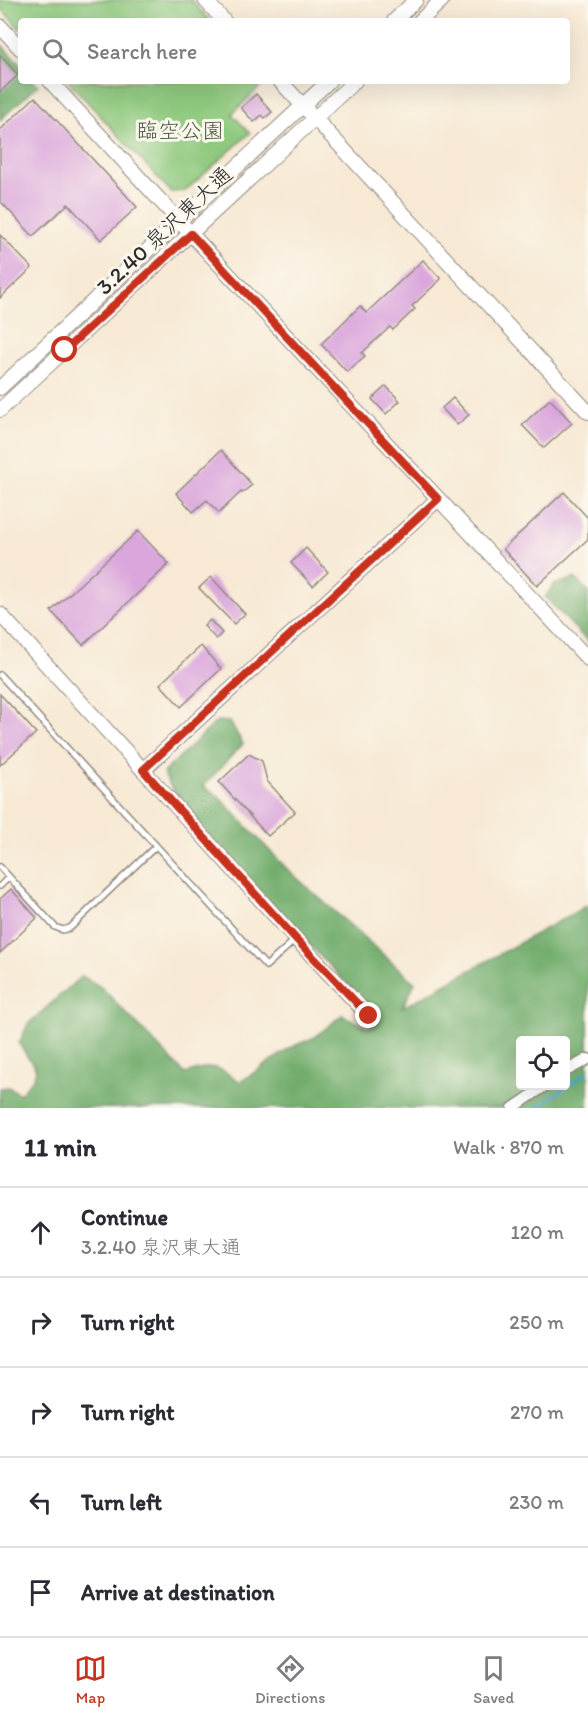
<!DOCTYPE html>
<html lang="en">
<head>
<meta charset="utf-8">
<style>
  body { margin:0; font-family:Itim,"Klee One",sans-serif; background:#f7f7f7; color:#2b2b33 }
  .controls { position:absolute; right:18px; bottom:18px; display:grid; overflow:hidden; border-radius:6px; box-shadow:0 6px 24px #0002 }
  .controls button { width:54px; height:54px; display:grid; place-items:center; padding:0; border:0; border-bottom:2px solid #e1e1e2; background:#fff; color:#2b2b33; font:30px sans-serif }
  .stop { position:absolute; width:18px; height:18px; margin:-14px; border:4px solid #c8321e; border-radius:50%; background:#fff }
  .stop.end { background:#c8321e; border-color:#fff; box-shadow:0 2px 6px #0008 }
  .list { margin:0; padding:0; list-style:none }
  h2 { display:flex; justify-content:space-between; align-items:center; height:78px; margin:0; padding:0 24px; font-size:26px }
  h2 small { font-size:20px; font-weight:400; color:#7c7c81 }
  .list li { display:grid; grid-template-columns:39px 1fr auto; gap:18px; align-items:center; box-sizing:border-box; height:90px; padding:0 24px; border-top:2px solid #e1e1e2 }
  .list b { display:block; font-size:22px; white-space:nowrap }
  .list p { margin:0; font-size:20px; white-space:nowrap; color:#7c7c81 }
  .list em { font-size:20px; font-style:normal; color:#7c7c81 }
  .icon { flex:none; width:33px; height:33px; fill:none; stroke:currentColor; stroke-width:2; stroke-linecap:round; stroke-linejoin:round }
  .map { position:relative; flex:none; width:588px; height:1108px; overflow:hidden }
  .search { position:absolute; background:#fff; box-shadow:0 6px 24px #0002; left:18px; right:18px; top:18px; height:66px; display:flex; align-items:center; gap:15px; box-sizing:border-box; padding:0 21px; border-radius:6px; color:#7c7c81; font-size:22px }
  .sheet { height:528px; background:#fff }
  nav { display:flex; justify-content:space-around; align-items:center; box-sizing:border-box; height:84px; border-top:2px solid #e1e1e2; background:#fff; font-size:16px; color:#7c7c81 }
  nav a { display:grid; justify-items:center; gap:3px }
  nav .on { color:#c8321e }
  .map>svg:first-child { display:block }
  .green { fill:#8ec97e; stroke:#5c7a54; stroke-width:1.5 }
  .forest { fill:#72ad6d; stroke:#4e6c4c; stroke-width:1.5; fill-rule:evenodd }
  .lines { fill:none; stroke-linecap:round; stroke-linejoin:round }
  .stream { stroke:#4aa7c8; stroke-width:3 }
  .building { fill:#daa6dc }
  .service-casing { stroke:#918a80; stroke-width:8 }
  .minor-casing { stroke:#918a80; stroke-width:13 }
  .tertiary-casing { stroke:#918a80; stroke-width:16 }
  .service { stroke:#fff; stroke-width:5 }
  .minor { stroke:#fff; stroke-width:10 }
  .tertiary { stroke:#fff; stroke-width:14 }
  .route { stroke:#c8321e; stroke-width:8 }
  .labels { text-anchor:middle; stroke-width:6; stroke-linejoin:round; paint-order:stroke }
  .park-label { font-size:22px; fill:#495a44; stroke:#fbf7ec }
  .street-label { font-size:22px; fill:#2b2b2b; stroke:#fbf7ec }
</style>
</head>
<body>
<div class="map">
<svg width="588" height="1108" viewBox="0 0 588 1108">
  <rect width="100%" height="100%" fill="#fbf7ec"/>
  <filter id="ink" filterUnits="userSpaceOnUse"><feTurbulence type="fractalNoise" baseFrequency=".0167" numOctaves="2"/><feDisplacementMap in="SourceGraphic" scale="12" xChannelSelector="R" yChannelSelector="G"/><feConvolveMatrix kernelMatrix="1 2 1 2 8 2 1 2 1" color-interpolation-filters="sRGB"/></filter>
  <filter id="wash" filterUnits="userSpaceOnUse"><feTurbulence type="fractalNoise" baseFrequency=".008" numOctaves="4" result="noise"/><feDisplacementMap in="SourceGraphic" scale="24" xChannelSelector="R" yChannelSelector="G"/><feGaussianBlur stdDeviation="1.35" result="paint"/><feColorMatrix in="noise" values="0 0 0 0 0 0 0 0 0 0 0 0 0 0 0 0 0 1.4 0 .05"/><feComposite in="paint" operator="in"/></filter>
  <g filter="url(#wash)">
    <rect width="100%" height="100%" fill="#f7e9d4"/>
    <!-- green -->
    <g class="green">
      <polygon points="0,0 191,0 210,21 21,21 21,30 0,7"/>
      <polygon points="68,81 266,81 232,114 250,133 185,191 171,192"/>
    </g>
    <!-- forest -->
    <g class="forest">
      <polygon points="0,43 21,66 21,81 34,81 38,85 0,120"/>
      <polygon points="575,578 588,591 588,642 545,597 554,585"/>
      <path d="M217,721L230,722L243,744L203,786L218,796L288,870L415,983L402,1008L588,905V1108H0V1088L9,1087L20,1094L34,1077L36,1069L19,1044L28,1024L82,976L101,987L185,1074C215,1065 214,1063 240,1082L292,1047L315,1037L342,1015L368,1028L378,1022L371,1008L318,954L181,804L163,773ZM520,1040H566V1086H520Z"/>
    </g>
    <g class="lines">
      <!-- stream -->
      <polyline class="stream" points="536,1108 588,1072"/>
    </g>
    <g id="blocks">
      <!-- building -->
      <g class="building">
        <polygon points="0,55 18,75 0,92"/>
        <polygon points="256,94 272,112 265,118 262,115 254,122 241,108"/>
        <polygon points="35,97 137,207 101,240 68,204 33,236 0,201 0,130"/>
        <polygon points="0,235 32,268 0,298"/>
        <polygon points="423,260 441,279 412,306 415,309 393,330 390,327 362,353 365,356 347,372 321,344 360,306 366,313"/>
        <polygon points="386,386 400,401 386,414 372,399"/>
        <polygon points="453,398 469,415 457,425 442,408"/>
        <polygon points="550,399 572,423 544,448 522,425"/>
        <polygon points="221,450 252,485 242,493 241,492 219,513 207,500 193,512 176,493"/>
        <polygon points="564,492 588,518 588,539 537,586 503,549"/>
        <polygon points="138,531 169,564 83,645 51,611"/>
        <polygon points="306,548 328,572 313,586 291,563"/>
        <polygon points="211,577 245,614 234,624 199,588"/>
        <polygon points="210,620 222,633 216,639 204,626"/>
        <polygon points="201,646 221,669 181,707 160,684"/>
        <polygon points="0,694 36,733 0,765"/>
        <polygon points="249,754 262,761 267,781 295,812 268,836 219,782"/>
        <polygon points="11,889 37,918 0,953 0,899"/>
      </g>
    </g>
  </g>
  <g filter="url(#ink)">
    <use href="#blocks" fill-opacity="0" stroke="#918a80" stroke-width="1.5"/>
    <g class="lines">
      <!-- service casing -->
      <g class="service-casing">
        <g id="service">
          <polyline points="0,675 266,966 295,940"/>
          <polyline points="0,867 55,927 63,930 70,928 156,846"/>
          <polyline points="0,886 9,877"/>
        </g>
      </g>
      <!-- minor casing -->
      <g class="minor-casing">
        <g id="minor">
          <polyline points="566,1071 588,1059"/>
          <polyline points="513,1108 545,1086"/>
        </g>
      </g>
      <!-- tertiary casing -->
      <g class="tertiary-casing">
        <g id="tertiary">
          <polyline points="205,0 224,21"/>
          <polyline points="394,21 416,0"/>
          <polyline points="420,21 442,0"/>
          <polyline points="0,26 21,49"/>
          <polyline points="50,81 191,234 588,659"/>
          <polyline points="280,81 588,412"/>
          <polyline points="0,388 329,81"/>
          <polyline points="0,410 355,81"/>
          <polyline points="0,614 143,770 438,499"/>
          <polyline points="143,770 296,939 369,1016"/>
        </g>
      </g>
      <!-- service -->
      <use href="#service" class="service"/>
      <!-- minor -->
      <use href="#minor" class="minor"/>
      <!-- tertiary -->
      <use href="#tertiary" class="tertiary"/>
    </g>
  </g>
  <g class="lines" filter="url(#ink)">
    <!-- route -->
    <polyline class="route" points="65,350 191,234 438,499 143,770 296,939 369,1016"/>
  </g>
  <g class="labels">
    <!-- park labels -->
    <g class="park-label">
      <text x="180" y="138">臨空公園</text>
    </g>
    <!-- street labels -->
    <g class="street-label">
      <text transform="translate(164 230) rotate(-43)" y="8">3.2.40 泉沢東大通</text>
    </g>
  </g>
</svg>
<div class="controls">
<button><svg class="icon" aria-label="locate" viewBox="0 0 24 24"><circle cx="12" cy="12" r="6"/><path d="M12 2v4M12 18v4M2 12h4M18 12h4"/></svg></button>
</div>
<div class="stop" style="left:65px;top:350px"></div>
<div class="stop end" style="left:369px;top:1016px"></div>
<div class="search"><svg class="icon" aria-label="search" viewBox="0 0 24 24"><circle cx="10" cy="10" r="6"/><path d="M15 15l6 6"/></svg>Search here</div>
</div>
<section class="sheet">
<h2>11 min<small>Walk · 870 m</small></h2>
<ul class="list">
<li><svg class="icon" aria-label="ahead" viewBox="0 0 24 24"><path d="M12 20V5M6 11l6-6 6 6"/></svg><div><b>Continue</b><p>3.2.40 泉沢東大通</p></div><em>120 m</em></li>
<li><svg class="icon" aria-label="right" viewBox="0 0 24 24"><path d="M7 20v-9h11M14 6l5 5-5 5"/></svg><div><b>Turn right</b></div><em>250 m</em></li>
<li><svg class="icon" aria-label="right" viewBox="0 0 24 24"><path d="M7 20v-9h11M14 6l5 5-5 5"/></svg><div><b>Turn right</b></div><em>270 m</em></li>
<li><svg class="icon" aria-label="left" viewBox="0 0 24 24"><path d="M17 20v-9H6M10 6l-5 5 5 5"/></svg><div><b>Turn left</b></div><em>230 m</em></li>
<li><svg class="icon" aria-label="arrive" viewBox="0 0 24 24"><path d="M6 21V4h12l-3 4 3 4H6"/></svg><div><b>Arrive at destination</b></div></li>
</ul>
</section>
<nav>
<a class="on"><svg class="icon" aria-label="map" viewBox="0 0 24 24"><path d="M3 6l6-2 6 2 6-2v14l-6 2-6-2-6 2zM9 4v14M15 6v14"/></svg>Map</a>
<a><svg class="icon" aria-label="directions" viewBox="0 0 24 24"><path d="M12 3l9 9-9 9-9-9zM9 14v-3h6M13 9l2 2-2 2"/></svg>Directions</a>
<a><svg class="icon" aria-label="saved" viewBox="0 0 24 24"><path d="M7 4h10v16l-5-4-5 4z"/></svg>Saved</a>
</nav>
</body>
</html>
